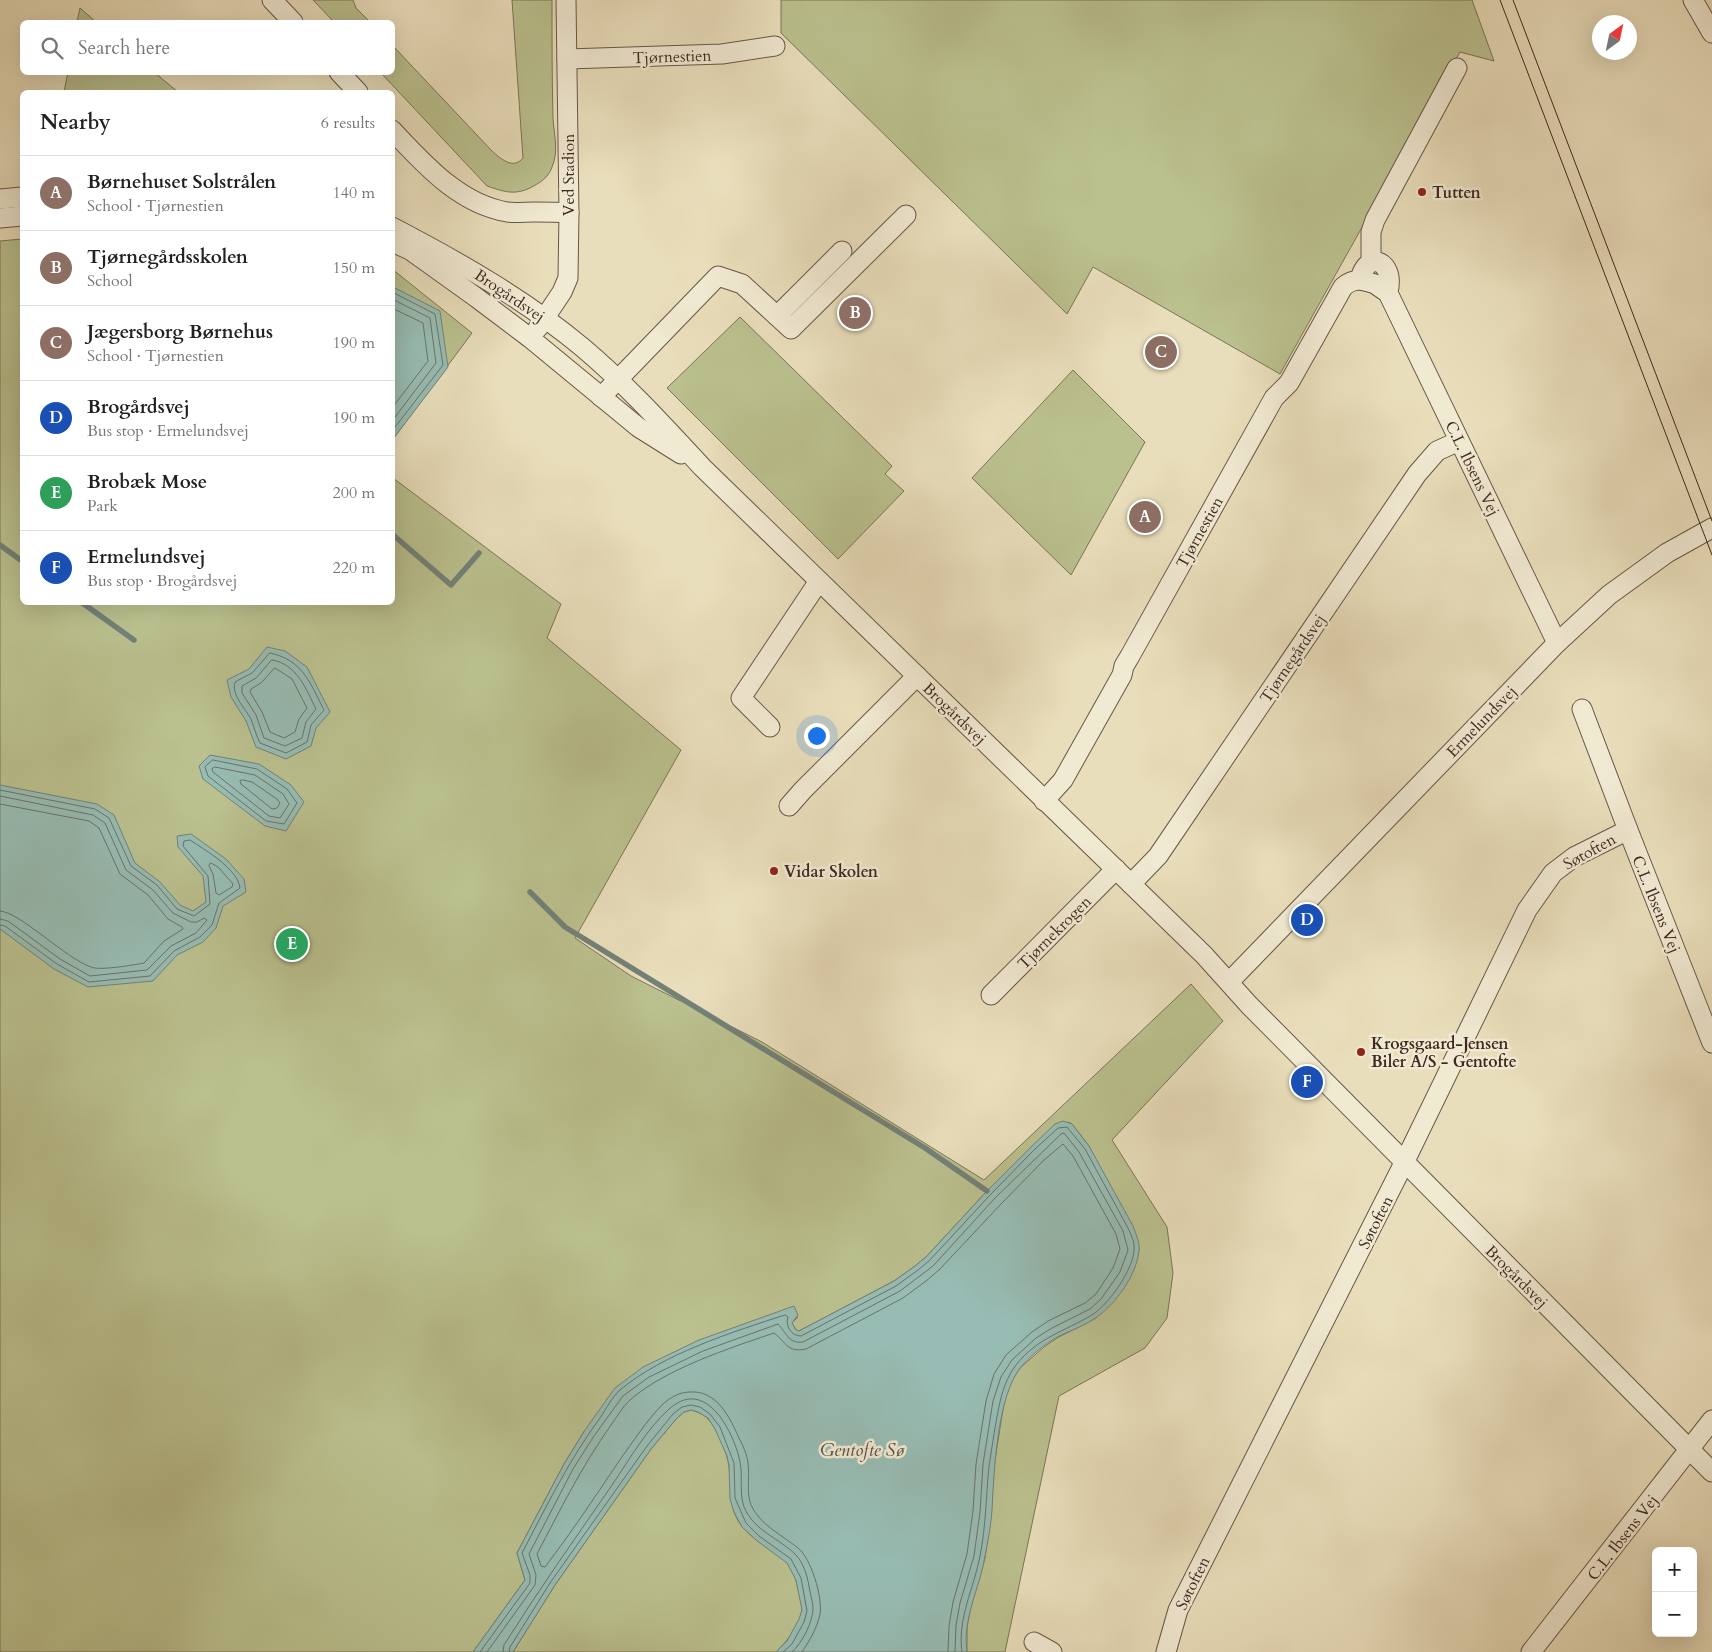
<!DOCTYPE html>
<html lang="en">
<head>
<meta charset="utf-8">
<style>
  body { margin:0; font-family:Cardo,serif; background:#f6f6f6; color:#202124 }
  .controls { position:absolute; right:15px; bottom:15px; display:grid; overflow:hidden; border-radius:8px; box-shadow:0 5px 20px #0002 }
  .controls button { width:45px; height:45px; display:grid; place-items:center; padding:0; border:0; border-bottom:1px solid #e0e0e0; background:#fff; color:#202124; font:25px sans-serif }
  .compass { position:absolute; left:1592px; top:15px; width:45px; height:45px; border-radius:50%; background:#fff; box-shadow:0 5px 20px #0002; rotate:33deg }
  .you { position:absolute; left:816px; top:735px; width:18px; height:18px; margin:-12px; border:4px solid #fff; border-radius:50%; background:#1a73e8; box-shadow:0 0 0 8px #1a73e833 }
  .badge { display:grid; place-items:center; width:32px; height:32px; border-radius:50%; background:#d93025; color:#fff; font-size:16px; font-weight:700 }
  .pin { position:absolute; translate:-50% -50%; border:2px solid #fff; box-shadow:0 1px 5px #0006 }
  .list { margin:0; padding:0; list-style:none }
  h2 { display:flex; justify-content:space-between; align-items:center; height:65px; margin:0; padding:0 20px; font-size:21px }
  h2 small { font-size:16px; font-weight:400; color:#757577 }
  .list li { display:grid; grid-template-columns:32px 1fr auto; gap:15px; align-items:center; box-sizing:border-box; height:75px; padding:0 20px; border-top:1px solid #e0e0e0 }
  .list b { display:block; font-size:19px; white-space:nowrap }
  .list p { margin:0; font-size:16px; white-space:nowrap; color:#757577 }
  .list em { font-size:16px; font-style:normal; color:#757577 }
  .icon { flex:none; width:28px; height:28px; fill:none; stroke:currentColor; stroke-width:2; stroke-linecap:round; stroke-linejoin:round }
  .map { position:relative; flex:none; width:1712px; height:1652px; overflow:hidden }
  .search { position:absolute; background:#fff; box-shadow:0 5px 20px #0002; left:20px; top:20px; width:375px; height:55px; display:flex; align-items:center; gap:12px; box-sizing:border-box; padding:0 18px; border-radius:8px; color:#757577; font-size:19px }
  .panel { position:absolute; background:#fff; box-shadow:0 5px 20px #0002; left:20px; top:90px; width:375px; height:515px; border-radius:8px }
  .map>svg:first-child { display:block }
  .green { fill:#bac08e; stroke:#7c7457 }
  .water { fill:#97bcb3; stroke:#738178 }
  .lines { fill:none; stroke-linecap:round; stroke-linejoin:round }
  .shore { stroke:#6a726a; stroke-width:1 }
  .stream { stroke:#738178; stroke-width:5.5 }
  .minor-casing { stroke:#695647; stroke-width:21 }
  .minor { stroke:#f1ead3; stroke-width:19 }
  .tram { stroke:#3e2820; stroke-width:1 }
  .poi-dot { fill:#8f2418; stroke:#f1ead3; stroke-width:2 }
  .labels { text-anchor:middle; stroke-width:5; stroke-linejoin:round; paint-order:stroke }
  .street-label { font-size:16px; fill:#3e2820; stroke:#f1ead3 }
  .poi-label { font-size:16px; font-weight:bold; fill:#3e2820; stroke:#f1ead3; text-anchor:start }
  .water-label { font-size:18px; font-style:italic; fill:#544d45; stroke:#f1ead3 }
</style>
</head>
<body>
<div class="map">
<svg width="1712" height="1652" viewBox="0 0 1712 1652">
  <rect width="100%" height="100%" fill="#e9debb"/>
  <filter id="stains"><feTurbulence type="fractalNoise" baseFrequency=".004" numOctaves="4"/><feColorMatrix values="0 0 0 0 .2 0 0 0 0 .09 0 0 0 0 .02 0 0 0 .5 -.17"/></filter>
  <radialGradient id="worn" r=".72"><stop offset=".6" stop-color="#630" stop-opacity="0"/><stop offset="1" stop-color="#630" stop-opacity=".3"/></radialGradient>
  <!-- green -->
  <g class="green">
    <polygon points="313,0 353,0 356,8 370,22 334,22"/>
    <path d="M512,0H552C552,39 552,79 553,119C554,135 559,151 552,167C550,174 543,181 537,184C518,196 507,193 487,186L381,73L392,72L393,46L492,151C501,159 513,170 523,158Z"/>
    <polygon points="781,0 1472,0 1494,61 1460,52 1280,374 1093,267 1067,314 781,33"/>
    <polygon points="80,8 96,22 77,22"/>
    <polygon points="68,72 155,73 178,92 64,92"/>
    <polygon points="22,239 22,602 392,602 393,478 561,604 547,638 681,750 575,938 631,976 762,1042 984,1180 1191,984 1223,1021 1112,1140 1167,1227 1173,1273 1167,1318 1145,1348 1059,1396 1005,1652 967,1652 967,1627 971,1605 985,1558 991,1513 994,1466 1004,1403 1011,1382 1020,1368 1044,1347 1057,1338 1096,1318 1130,1277 1139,1250 1089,1146 1072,1124 1068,1122 987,1191 926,1257 915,1266 894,1281 799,1331 796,1330 792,1323 798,1317 585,1430 564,1464 517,1553 525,1580 473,1652 0,1652 0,241"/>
    <polygon points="392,269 472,333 393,439 392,439"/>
    <polygon points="740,317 892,466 885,474 904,491 838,559 667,388"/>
    <polygon points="1073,370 1145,442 1071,575 972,478"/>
    <path d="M691,1410C697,1412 704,1414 708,1419C717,1428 728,1455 729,1467C731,1481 730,1499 734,1512C744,1540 772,1545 788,1564C794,1571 796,1580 798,1589C799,1595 802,1601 802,1607C802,1624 787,1641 776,1652H513L555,1585L651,1449L677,1418L684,1412Z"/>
  </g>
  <!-- water -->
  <g class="water">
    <polygon points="393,287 440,311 448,367 393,439"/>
    <polygon points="267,647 285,651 307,667 330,712 316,728 311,746 286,759 256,747 246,721 231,697 227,680 249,669"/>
    <polygon points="210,755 259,764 291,785 304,802 286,831 265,826 203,779 199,766"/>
    <polygon points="0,785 97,804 114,815 135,863 160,882 180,905 193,911 206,902 203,876 178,847 177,836 191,834 226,859 244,879 246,892 223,906 216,928 203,942 177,955 153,981 88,987 54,969 0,929"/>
    <path d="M1063,1121L1072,1124L1089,1146L1133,1226C1136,1234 1140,1243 1139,1251C1136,1276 1116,1303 1097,1317C1086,1325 1072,1330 1059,1336C1046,1343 1031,1355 1021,1367C997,1396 994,1472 992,1510C991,1525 988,1541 985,1556C980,1588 962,1619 967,1652H776L787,1641L799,1619L802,1610L796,1580L787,1563L756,1540L742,1527L734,1512L730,1499L729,1465L727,1456L715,1429L708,1418L698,1412L691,1410L684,1412L677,1418L651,1449L555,1585L513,1652H473L525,1580L517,1553L564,1464L585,1430L615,1388L643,1367L699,1340L794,1306L798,1315L792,1323L796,1330L799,1331L894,1281L915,1266L926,1257L987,1191L1031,1147L1055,1124Z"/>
  </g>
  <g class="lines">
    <!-- shore -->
    <g class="shore">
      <polyline points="392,292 435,314 443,365 392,431"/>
      <polyline points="392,299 430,318 436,363 392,421"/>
      <polyline points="392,308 423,323 428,361 392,408"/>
      <path d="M270,653C303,660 310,683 324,710L311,725L307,742L286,753L260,743C256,735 254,727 251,719C245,708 231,695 235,682L252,673Z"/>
      <path d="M272,660C297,664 306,689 316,709L306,722L302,738L285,746L264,738L256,715L242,693V686L256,678Z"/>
      <polygon points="275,668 292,679 307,708 299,719 295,732 284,738 270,732 262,712 250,692 251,689 261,683"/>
      <polygon points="213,760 257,769 287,789 297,803 284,824 266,821 208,776 205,767"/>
      <polygon points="215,767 255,775 283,794 289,804 280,818 269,816 213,772 212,769"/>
      <polygon points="243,780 252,782 277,799 280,803 277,808 272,809 241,784 240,781"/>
      <path d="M0,790L95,809L109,818L131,866L157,885L177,909L194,916L210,904L208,876L183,846L184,841L190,840C205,850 238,869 240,888L219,903L212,925L200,937L174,951L150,976L89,982L57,964L5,926L0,925"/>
      <polyline points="0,796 93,815 105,823 126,870 153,890 173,913 191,922 197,922 204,918 207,920 196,933 171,946 147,970 90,976 60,959 8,921 0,919"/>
      <path d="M0,804L89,821L99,828L120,874L148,895L168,919L182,927L183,929L164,941L144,963C133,965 99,971 91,967C65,958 20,912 0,911"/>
      <polygon points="211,863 218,867 233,884 232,887 219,895 216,893 213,874 209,866"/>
      <path d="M480,1652L530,1583V1575L522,1553C546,1507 569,1460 600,1418C606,1409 612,1397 620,1390C663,1354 732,1332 785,1315L788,1317C785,1326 791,1336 801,1336L896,1286L918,1270L929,1261L991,1194L1034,1150L1058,1128L1067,1127L1085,1149L1128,1228C1131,1235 1135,1242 1134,1250C1133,1270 1109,1304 1092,1315C1065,1331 1037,1338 1016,1365C1002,1383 999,1406 995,1428C993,1441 991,1453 989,1466C986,1496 986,1526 980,1556C974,1588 957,1619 962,1652"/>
      <path d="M487,1652L535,1585L536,1575L529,1554L573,1469L594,1436L623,1396L649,1377L703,1351L778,1324C786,1332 788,1344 803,1342L900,1291L933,1266L995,1198L1061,1134L1064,1133L1079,1152L1123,1231L1128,1250L1120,1272L1101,1299L1090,1309L1052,1328L1036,1338L1012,1360L1001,1377L993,1401L983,1464L980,1512L974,1556L960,1603L956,1625L955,1652"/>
      <path d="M503,1652L504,1645C538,1591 574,1540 610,1488C628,1462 645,1431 669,1409C675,1404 681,1400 689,1399C716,1396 736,1440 740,1462C743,1477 739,1492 744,1507C754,1531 779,1538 796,1555C804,1564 807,1575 809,1586C810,1594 813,1601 813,1608C813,1622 802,1643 792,1652"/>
      <polyline points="509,1652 510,1647 550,1583 647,1446 673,1414 682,1407 691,1405 700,1407 710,1414 720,1427 734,1463 735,1498 746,1523 759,1536 791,1559 801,1578 807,1611 804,1622 792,1644 783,1652"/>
      <path d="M802,1652C810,1640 817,1628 820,1614C823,1598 811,1558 798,1548C782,1535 760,1525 751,1505C746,1492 750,1477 748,1463C747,1454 743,1446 739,1438C730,1418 717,1390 690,1392C680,1392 671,1397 663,1404C646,1421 633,1442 619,1461C595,1497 571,1533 545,1567L541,1566L537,1554C560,1510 582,1466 611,1425C617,1417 622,1407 630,1400C665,1369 730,1348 774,1333C786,1342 787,1353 806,1349L903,1298L926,1281L939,1270L1001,1204L1044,1160L1063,1144L1073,1156L1116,1234L1120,1249L1113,1268L1096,1294L1085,1303L1048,1321L1032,1332L1006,1355L994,1374L986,1401L976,1464L973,1511L967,1554L953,1602L949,1626L948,1652"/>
    </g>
    <!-- stream -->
    <g class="stream">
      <polyline points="392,534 451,585 479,553"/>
      <polyline points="0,545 22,561"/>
      <polyline points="81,602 134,640"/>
      <polyline points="530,892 565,927 925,1148 987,1191"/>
    </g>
    <!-- minor casing -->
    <g class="minor-casing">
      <g id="minor">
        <polyline points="272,0 293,22"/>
        <polyline points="1693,0 1712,33"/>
        <polyline points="567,59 722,54 775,46"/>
        <polyline points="339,72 358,92"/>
        <path d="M392,130C424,164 459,204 507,212C515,213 525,212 534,212C546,212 557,212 569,213"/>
        <polyline points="0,199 22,197"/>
        <polyline points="0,218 22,216"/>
        <path d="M392,227C459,262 524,299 582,347C626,384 664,426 703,468L1204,955L1249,1005L1712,1472"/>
        <polyline points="392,242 410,250 477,298 530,338 638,427 681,454"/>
        <polyline points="1371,262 1371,232 1375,220 1457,68"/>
        <path d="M1388,293C1389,288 1390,282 1389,277C1386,259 1369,256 1362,273L1365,281L1375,284L1388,293L1557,643"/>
        <polyline points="777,316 842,251"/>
        <polyline points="538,328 562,292 568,278 569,213 566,0"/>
        <polyline points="601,397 718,276 742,284 791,329 906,215"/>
        <polyline points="1582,709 1628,830 1712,1043"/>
        <polyline points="770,727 741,698 819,581"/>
        <path d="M1044,801L1063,780L1122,675L1124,666L1130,656L1274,398L1289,383L1343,287C1350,281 1356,279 1365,281"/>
        <polyline points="789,806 803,790 917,676"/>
        <polyline points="1131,884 1158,856 1417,474 1437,451 1459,441"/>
        <polyline points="1229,982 1557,643 1609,595 1667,553 1712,528"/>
        <polyline points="991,995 1116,869"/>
        <polyline points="1034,1642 1052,1652"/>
        <polyline points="1166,1652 1178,1610 1404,1163 1527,910 1553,873 1574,857 1628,830"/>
        <polyline points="1531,1652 1712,1420"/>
      </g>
    </g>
    <!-- minor -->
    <use href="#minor" class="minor"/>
    <!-- tram -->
    <g class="tram">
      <polyline points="1500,0 1712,555"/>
      <polyline points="1513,0 1712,521"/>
    </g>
  </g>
  <!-- markers -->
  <g class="poi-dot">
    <circle cx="1422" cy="192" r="5"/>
    <circle cx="774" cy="871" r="5"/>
    <circle cx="1361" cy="1052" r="5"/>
  </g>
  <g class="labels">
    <!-- street labels -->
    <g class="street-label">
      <text transform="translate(672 56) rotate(-2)" y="6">Tjørnestien</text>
      <text transform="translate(568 175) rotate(-90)" y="6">Ved Stadion</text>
      <text transform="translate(510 295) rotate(34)" y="6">Brogårdsvej</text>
      <text transform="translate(1473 468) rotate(64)" y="6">C.L. Ibsens Vej</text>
      <text transform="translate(1199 532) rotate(-61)" y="6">Tjørnestien</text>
      <text transform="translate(1292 658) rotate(-56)" y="6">Tjørnegårdsvej</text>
      <text transform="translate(955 713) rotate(44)" y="6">Brogårdsvej</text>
      <text transform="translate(1481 721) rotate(-46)" y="6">Ermelundsvej</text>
      <text transform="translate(1589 851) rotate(-29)" y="6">Søtoften</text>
      <text transform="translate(1657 904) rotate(68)" y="6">C.L. Ibsens Vej</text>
      <text transform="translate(1054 932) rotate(-45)" y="6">Tjørnekrogen</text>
      <text transform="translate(1375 1222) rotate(-63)" y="6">Søtoften</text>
      <text transform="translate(1517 1276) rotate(45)" y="6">Brogårdsvej</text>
      <text transform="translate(1622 1537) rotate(-52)" y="6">C.L. Ibsens Vej</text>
      <text transform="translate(1192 1583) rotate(-64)" y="6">Søtoften</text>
    </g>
    <!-- poi labels -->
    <g class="poi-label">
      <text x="1432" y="198">Tutten</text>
      <text x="784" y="877">Vidar Skolen</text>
      <text x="1371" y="1049">Krogsgaard-Jensen<tspan x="1371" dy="18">Biler A/S - Gentofte</tspan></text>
    </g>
    <!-- water labels -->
    <g class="water-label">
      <text x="862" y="1456">Gentofte Sø</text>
    </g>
  </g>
  <rect width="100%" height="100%" filter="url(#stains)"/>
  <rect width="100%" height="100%" fill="url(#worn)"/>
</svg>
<div class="controls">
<button>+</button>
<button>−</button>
</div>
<svg class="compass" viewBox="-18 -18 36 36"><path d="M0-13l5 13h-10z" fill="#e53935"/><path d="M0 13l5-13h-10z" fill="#757577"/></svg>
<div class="you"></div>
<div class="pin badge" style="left:1145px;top:517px;background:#8d6e63">A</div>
<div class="pin badge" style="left:855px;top:313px;background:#8d6e63">B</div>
<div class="pin badge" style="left:1161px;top:352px;background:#8d6e63">C</div>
<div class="pin badge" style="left:1307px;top:920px;background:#1a4fb4">D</div>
<div class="pin badge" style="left:292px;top:944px;background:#2e9e5b">E</div>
<div class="pin badge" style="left:1307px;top:1082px;background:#1a4fb4">F</div>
<div class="search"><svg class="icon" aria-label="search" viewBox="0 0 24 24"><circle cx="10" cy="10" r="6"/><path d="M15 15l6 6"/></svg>Search here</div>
<section class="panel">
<h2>Nearby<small>6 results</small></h2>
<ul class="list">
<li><span class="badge" style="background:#8d6e63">A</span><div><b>Børnehuset Solstrålen</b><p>School · Tjørnestien</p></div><em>140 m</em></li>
<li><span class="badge" style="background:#8d6e63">B</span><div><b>Tjørnegårdsskolen</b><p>School</p></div><em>150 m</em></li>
<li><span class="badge" style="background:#8d6e63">C</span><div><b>Jægersborg Børnehus</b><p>School · Tjørnestien</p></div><em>190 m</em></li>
<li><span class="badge" style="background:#1a4fb4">D</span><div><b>Brogårdsvej</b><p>Bus stop · Ermelundsvej</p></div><em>190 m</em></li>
<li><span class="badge" style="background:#2e9e5b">E</span><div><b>Brobæk Mose</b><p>Park</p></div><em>200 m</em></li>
<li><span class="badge" style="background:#1a4fb4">F</span><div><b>Ermelundsvej</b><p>Bus stop · Brogårdsvej</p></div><em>220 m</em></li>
</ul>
</section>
</div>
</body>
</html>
